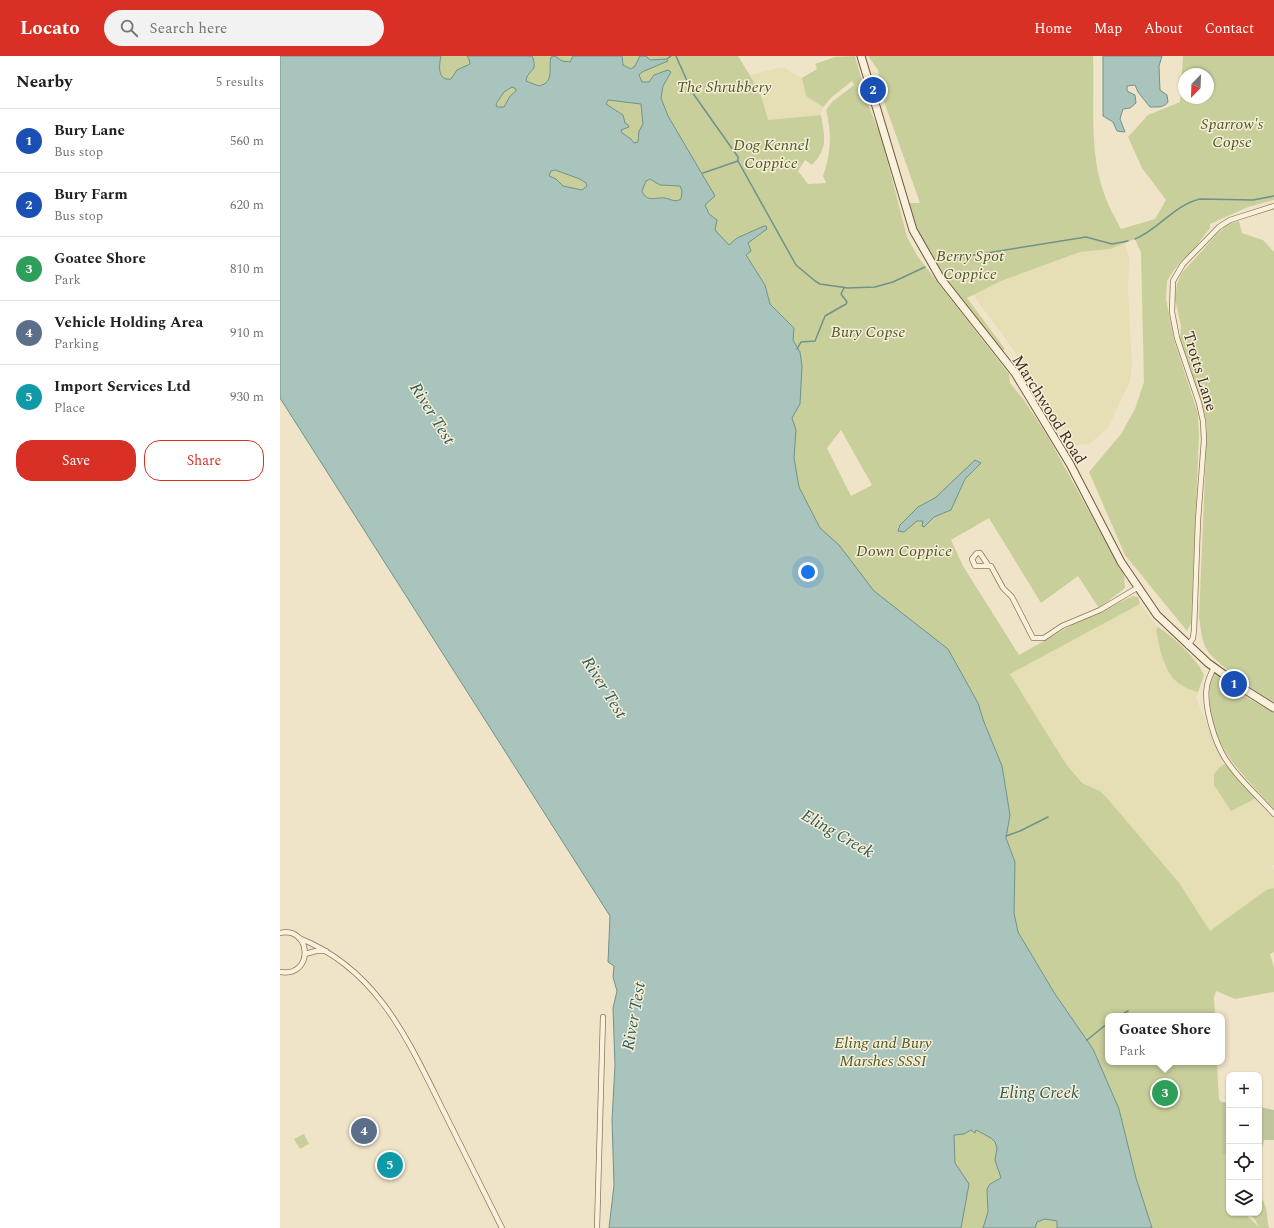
<!DOCTYPE html>
<html lang="en">
<head>
<meta charset="utf-8">
<style>
  body { margin:0; font-family:Spectral,serif; background:#f2f2f2; color:#202124 }
  .controls { position:absolute; right:12px; bottom:12px; display:grid; overflow:hidden; border-radius:8px; box-shadow:0 1px 3px #0004 }
  .controls button { width:36px; height:36px; display:grid; place-items:center; padding:0; border:0; border-bottom:1px solid #e0e0e0; background:#fff; color:#202124; font:20px sans-serif }
  .compass { position:absolute; left:898px; top:12px; width:36px; height:36px; border-radius:50%; background:#fff; box-shadow:0 1px 3px #0004; rotate:203deg }
  .you { position:absolute; left:528px; top:516px; width:14px; height:14px; margin:-10px; border:3px solid #fff; border-radius:50%; background:#1a73e8; box-shadow:0 0 0 6px #1a73e833 }
  .badge { display:grid; place-items:center; width:26px; height:26px; border-radius:50%; background:#d93025; color:#fff; font-size:13px; font-weight:700 }
  .pin { position:absolute; translate:-50% -50%; border:2px solid #fff; box-shadow:0 1px 4px #0006 }
  .popup { position:absolute; left:825px; top:957px; width:120px; height:52px; box-sizing:border-box; display:grid; place-content:center; border-radius:8px; background:#fff; filter:drop-shadow(0 1px 3px #0005); font-size:13px; white-space:nowrap; color:#757577 }
  .popup b { font-size:15px; color:#202124 }
  .popup::after { content:''; position:absolute; left:50%; top:100%; margin-left:-8px; border:8px solid transparent; border-top-color:#fff }
  .list { margin:0; padding:0; list-style:none }
  h2 { display:flex; justify-content:space-between; align-items:center; height:52px; margin:0; padding:0 16px; font-size:17px }
  h2 small { font-size:13px; font-weight:400; color:#757577 }
  .list li { display:grid; grid-template-columns:26px 1fr auto; gap:12px; align-items:center; box-sizing:border-box; height:64px; padding:0 16px; border-top:1px solid #e0e0e0 }
  .list b { display:block; font-size:15px; white-space:nowrap }
  .list p { margin:0; font-size:13px; white-space:nowrap; color:#757577 }
  .list em { font-size:13px; font-style:normal; color:#757577 }
  .actions { display:flex; gap:8px; padding:12px 16px }
  .actions a { flex:1; padding:9px 0; border:1px solid #d93025; border-radius:16px; text-align:center; font-size:14px; color:#d93025 }
  .actions .main { background:#d93025; color:#fff }
  .icon { flex:none; width:22px; height:22px; fill:none; stroke:currentColor; stroke-width:2; stroke-linecap:round; stroke-linejoin:round }
  .map { position:relative; flex:none; width:994px; height:1172px; overflow:hidden }
  header { display:flex; align-items:center; gap:24px; box-sizing:border-box; height:56px; padding:0 20px; background:#d93025; color:#fff }
  header strong { font-size:19px }
  nav { display:flex; gap:22px; margin-inline-start:auto; font-size:14px }
  .search { width:280px; height:36px; background:#f2f2f2; display:flex; align-items:center; gap:10px; box-sizing:border-box; padding:0 14px; border-radius:22px; color:#757577; font-size:15px }
  main { display:flex }
  aside { flex:1; background:#fff }
  .map>svg:first-child { display:block }
  .farmland { fill:#e6deb5 }
  .green { fill:#c9cf9b; fill-rule:evenodd }
  .cemetery { fill:#bfc49a }
  .water { fill:#a9c4bc; stroke:#6f938a; fill-rule:evenodd }
  .lines { fill:none; stroke-linecap:round; stroke-linejoin:round }
  .stream { stroke:#6f938a; stroke-width:1.5 }
  .street-casing { stroke:#8d765c; stroke-width:6 }
  .secondary-casing { stroke:#6f573f; stroke-width:9 }
  .street { stroke:#faf1dc; stroke-width:4.5 }
  .secondary { stroke:#faf1dc; stroke-width:7 }
  .labels { text-anchor:middle; stroke-width:3; stroke-linejoin:round; paint-order:stroke }
  .park-label { font-size:16px; font-style:italic; fill:#4d5a26; stroke:#f7eed8 }
  .street-label { font-size:16px; fill:#3d2e20; stroke:#f7eed8 }
  .water-label { font-size:17px; font-style:italic; fill:#2f5d5a; stroke:#f7eed8 }
</style>
</head>
<body>
<header>
<strong>Locato</strong>
<div class="search"><svg class="icon" aria-label="search" viewBox="0 0 24 24"><circle cx="10" cy="10" r="6"/><path d="M15 15l6 6"/></svg>Search here</div>
<nav><a>Home</a><a>Map</a><a>About</a><a>Contact</a></nav>
</header>
<main>
<aside>
<h2>Nearby<small>5 results</small></h2>
<ul class="list">
<li><span class="badge" style="background:#1a4fb4">1</span><div><b>Bury Lane</b><p>Bus stop</p></div><em>560 m</em></li>
<li><span class="badge" style="background:#1a4fb4">2</span><div><b>Bury Farm</b><p>Bus stop</p></div><em>620 m</em></li>
<li><span class="badge" style="background:#2e9e5b">3</span><div><b>Goatee Shore</b><p>Park</p></div><em>810 m</em></li>
<li><span class="badge" style="background:#5c6f8a">4</span><div><b>Vehicle Holding Area</b><p>Parking</p></div><em>910 m</em></li>
<li><span class="badge" style="background:#0f9aa8">5</span><div><b>Import Services Ltd</b><p>Place</p></div><em>930 m</em></li>
</ul>
<div class="actions"><a class="main">Save</a><a>Share</a></div>
</aside>
<div class="map">
<svg width="994" height="1172" viewBox="0 0 994 1172">
  <rect width="100%" height="100%" fill="#f0e4c8"/>
  <!-- farmland -->
  <g class="farmland">
    <polygon points="502,11 522,22 526,40 543,51 541,59 488,64 480,36 470,19"/>
    <polygon points="845,187 849,203 848,234 852,309 850,325 828,372 809,388 795,389 782,372 730,289 693,239 721,225 800,196 830,193"/>
    <polygon points="860,548 878,571 876,574 885,610 902,630 918,636 916,642 943,706 945,708 940,711 975,742 994,764 994,809 992,810 994,815 994,832 986,834 930,876 900,828 820,735 802,727 786,708 730,618"/>
  </g>
  <!-- green -->
  <g class="green">
    <path d="M10,0H458L480,36L488,64L541,59C545,80 548,93 532,109L525,104L518,115L528,128L546,127L543,120C551,98 552,77 546,54L552,46L574,29L572,25L552,41L543,51L526,40L522,22L537,13L535,8L555,1L575,0L589,51L601,80L627,181L638,201L729,318L730,327L744,344L768,381L844,519L845,532L819,552L798,520L761,547L709,462L671,484L683,510L739,599L792,569L853,540L858,541L860,548L730,618L786,708L802,727L820,735L827,742L900,828L930,875L986,834L994,832V896L990,898L994,912V936L955,943L936,935L934,942L935,960H828V1006H937L939,1044L942,1046V1099L949,1098V1157H964L979,1171L974,1162L967,1157H979V1139C989,1151 986,1158 989,1172H402L387,1011ZM561,374L592,429L571,440L547,392Z"/>
    <path d="M588,0H813C815,47 808,95 825,140C829,152 836,163 841,173L875,163L886,144L862,112L848,81L868,59L900,46L903,0H994V144L968,151L930,168V172L913,194L901,205L890,220L887,225L886,243L894,284L918,358L919,380L911,567L907,575L845,499L809,416L841,378L855,353L864,326L861,197L855,183L830,193L800,196L721,225L687,242L725,293L722,295L658,212L639,177L628,147H640L601,37L598,14ZM904,18H928V42H904Z"/>
    <path d="M959,165L962,177L983,184L994,196V646C979,639 935,607 927,594C921,585 921,571 919,561L927,373L925,358L900,283L901,270L895,243L897,228L901,218L936,179L948,168Z"/>
    <path d="M878,571C894,581 917,603 924,619L918,636C913,634 907,633 903,630C884,620 880,593 876,574Z"/>
    <path d="M935,617L968,642L994,657V753C955,710 922,683 931,619Z"/>
    <polygon points="945,708 976,742 951,755 934,729 934,718 940,711"/>
    <polygon points="24,1078 29,1088 20,1093 14,1083"/>
  </g>
  <!-- cemetery -->
  <g class="cemetery">
    <polygon points="942,1046 949,1047 949,1098 942,1099"/>
    <polygon points="979,1051 994,1054 994,1084 984,1084 979,1103"/>
  </g>
  <!-- water -->
  <g class="water">
    <path d="M0,0H161C159,9 157,25 171,23L177,14L190,8L189,3L187,0H252C259,17 248,12 246,25L259,30C275,26 268,13 271,1L275,0L282,5L290,6L293,0H342L343,9L351,13L355,10L360,0H366L370,4L386,3L388,5L362,16L359,19L362,26H369L374,19L388,14L391,16L383,30L381,42L388,60L435,140L425,149L429,158L437,164L435,174L449,189L457,182L484,170H486L487,173L468,187L471,195L466,199L485,229L490,248L514,272L513,284L520,296L522,310L520,348L512,362L516,374L514,402L519,431L540,472L559,489L594,535L668,593L698,647L704,666L722,710L730,759L726,782L735,806L734,857L738,876L775,938L813,993L839,1053L856,1122L872,1172H777V1165L765,1163L757,1166L755,1172H703L708,1156L707,1133L710,1128L721,1122L715,1104L717,1092L715,1086L711,1082L696,1074L695,1077L691,1074L684,1078L674,1079L675,1107L689,1128L681,1172H329L334,1129L332,1064L335,1009L333,952L337,935L333,921L334,910L328,906L330,860L0,342ZM232,31L236,33V35L230,40L224,51H217L216,48L224,36ZM328,44L361,48L363,68L359,75L358,86L354,87L351,83L342,77L341,74L349,71L348,69L345,67L343,59L326,48ZM275,114L300,123L306,127L307,130L302,134L283,130L276,123L269,120L271,115ZM370,123L380,129L400,130L402,135L401,143C395,147 391,143 385,142C375,141 367,147 362,135L366,125Z"/>
    <path d="M823,0H882L879,10L880,34L887,39L888,46C884,52 877,51 870,51L858,36L855,29L847,30V35L855,39L856,47L850,52L843,53L840,63L845,76L837,75L833,66L823,60Z"/>
    <polygon points="695,404 701,407 685,423 671,454 654,461 644,471 642,470 643,465 637,465 624,476 618,475 620,469 638,451 655,442"/>
  </g>
  <g class="lines">
    <!-- stream -->
    <g class="stream">
      <polyline points="396,0 412,36 458,101 458,105"/>
      <polyline points="387,3 391,0"/>
      <polyline points="423,117 458,105 516,209 535,225 540,228 568,232 595,231 613,226 645,211"/>
      <path d="M855,183C879,173 894,149 920,143L973,144L994,140"/>
      <polyline points="669,203 806,181 832,188 848,185"/>
      <polyline points="659,204 662,204"/>
      <polyline points="517,293 521,286 535,285 545,260 566,248 567,246 561,238 564,232"/>
      <polyline points="726,780 740,775 768,761"/>
      <polyline points="839,960 848,955"/>
      <polyline points="807,984 828,967"/>
    </g>
    <!-- street casing -->
    <g class="street-casing">
      <g id="street">
        <polyline points="708,509 700,497 697,497 692,503 695,510 711,510 723,532 732,541 753,582 764,582 782,570 820,554 857,532"/>
        <polyline points="908,590 913,582 914,574 918,464 924,384 923,365 919,347 897,282 892,256 893,225 903,208 939,171 950,164 994,150"/>
        <path d="M934,612C925,627 925,639 928,656C931,670 935,684 942,697C953,718 978,740 994,758"/>
        <path d="M0,877C32,870 34,922 0,916"/>
        <path d="M19,882C97,913 127,982 162,1052C182,1092 202,1132 222,1172"/>
        <polyline points="25,898 36,895 46,895"/>
        <polyline points="317,1172 323,961"/>
      </g>
    </g>
    <!-- secondary casing -->
    <g class="secondary-casing">
      <polyline id="secondary" points="581,0 633,174 661,223 735,317 790,408 841,506 877,559 928,607 967,635 994,652"/>
    </g>
    <!-- street -->
    <use href="#street" class="street"/>
    <!-- secondary -->
    <use href="#secondary" class="secondary"/>
  </g>
  <g class="labels">
    <!-- park labels -->
    <g class="park-label">
      <text x="444" y="36">The Shrubbery</text>
      <text x="952" y="73">Sparrow's<tspan x="952" dy="18">Copse</tspan></text>
      <text x="491" y="94">Dog Kennel<tspan x="491" dy="18">Coppice</tspan></text>
      <text x="690" y="205">Berry Spot<tspan x="690" dy="18">Coppice</tspan></text>
      <text x="588" y="281">Bury Copse</text>
      <text x="624" y="500">Down Coppice</text>
      <text x="603" y="992">Eling and Bury<tspan x="603" dy="18">Marshes SSSI</tspan></text>
    </g>
    <!-- street labels -->
    <g class="street-label">
      <text transform="translate(921 315) rotate(73)" y="6">Trotts Lane</text>
      <text transform="translate(770 353) rotate(58)" y="6">Marchwood Road</text>
    </g>
    <!-- water labels -->
    <g class="water-label">
      <text transform="translate(153 357) rotate(58)" y="6">River Test</text>
      <text transform="translate(325 631) rotate(58)" y="6">River Test</text>
      <text transform="translate(558 777) rotate(30)" y="6">Eling Creek</text>
      <text transform="translate(353 960) rotate(-80)" y="6">River Test</text>
      <text x="759" y="1042">Eling Creek</text>
    </g>
  </g>
</svg>
<div class="controls">
<button>+</button>
<button>−</button>
<button><svg class="icon" aria-label="locate" viewBox="0 0 24 24"><circle cx="12" cy="12" r="6"/><path d="M12 2v4M12 18v4M2 12h4M18 12h4"/></svg></button>
<button><svg class="icon" aria-label="layers" viewBox="0 0 24 24"><path d="M12 4l9 5-9 5-9-5zM3 14l9 5 9-5"/></svg></button>
</div>
<svg class="compass" viewBox="-18 -18 36 36"><path d="M0-13l5 13h-10z" fill="#e53935"/><path d="M0 13l5-13h-10z" fill="#757577"/></svg>
<div class="you"></div>
<div class="pin badge" style="left:954px;top:628px;background:#1a4fb4">1</div>
<div class="pin badge" style="left:593px;top:34px;background:#1a4fb4">2</div>
<div class="pin badge" style="left:885px;top:1037px;background:#2e9e5b">3</div>
<div class="popup"><b>Goatee Shore</b>Park</div>
<div class="pin badge" style="left:84px;top:1075px;background:#5c6f8a">4</div>
<div class="pin badge" style="left:110px;top:1109px;background:#0f9aa8">5</div>
</div>
</main>
</body>
</html>
